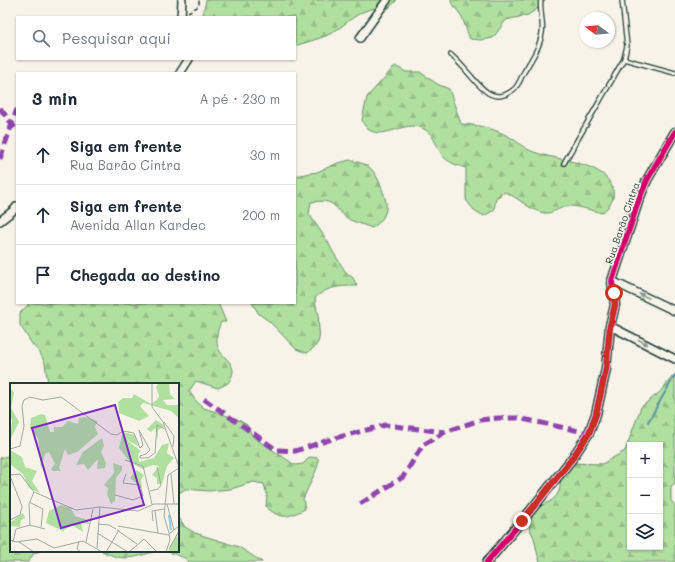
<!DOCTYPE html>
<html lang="pt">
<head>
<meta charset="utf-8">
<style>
  body { margin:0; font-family:Mali,sans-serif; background:#f6f6f7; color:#1f2937 }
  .controls { position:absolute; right:12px; bottom:12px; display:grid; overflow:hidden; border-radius:0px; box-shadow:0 1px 3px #0004 }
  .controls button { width:36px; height:36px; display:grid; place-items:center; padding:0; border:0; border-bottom:1px solid #e0e1e3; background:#fff; color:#1f2937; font:20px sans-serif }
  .compass { position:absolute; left:579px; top:12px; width:36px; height:36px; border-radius:50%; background:#fff; box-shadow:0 1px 3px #0004; rotate:286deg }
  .stop { position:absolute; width:12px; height:12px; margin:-9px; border:3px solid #c8321e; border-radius:50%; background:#fff }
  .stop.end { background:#c8321e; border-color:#fff; box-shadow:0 1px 4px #0008 }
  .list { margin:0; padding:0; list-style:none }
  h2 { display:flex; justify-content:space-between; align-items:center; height:52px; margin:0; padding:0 16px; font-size:17px }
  h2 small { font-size:13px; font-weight:400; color:#747a83 }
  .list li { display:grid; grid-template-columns:26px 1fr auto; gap:12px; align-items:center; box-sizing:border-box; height:60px; padding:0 16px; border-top:1px solid #e0e1e3 }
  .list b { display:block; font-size:15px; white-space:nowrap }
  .list p { margin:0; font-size:13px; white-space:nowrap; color:#747a83 }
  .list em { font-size:13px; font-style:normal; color:#747a83 }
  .icon { flex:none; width:22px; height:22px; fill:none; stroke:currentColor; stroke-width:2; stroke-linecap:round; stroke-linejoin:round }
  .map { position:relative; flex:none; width:675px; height:562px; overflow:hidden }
  .search { position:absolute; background:#fff; box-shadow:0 1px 3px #0004; left:16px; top:16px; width:280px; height:44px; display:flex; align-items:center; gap:10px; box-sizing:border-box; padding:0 14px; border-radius:0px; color:#747a83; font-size:15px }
  .panel { position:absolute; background:#fff; box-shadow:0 1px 3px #0004; left:16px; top:72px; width:280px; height:232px; border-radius:0px }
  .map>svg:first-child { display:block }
  .forest { fill:url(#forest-firs); stroke:#688e6a; fill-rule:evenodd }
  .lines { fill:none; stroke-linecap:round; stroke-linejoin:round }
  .stream { stroke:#5f93a2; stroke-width:2 }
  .service-casing { stroke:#1f3d34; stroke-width:6 }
  .minor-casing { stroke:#1f3d34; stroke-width:10 }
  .tertiary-casing { stroke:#1f3d34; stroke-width:11 }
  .path { stroke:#1f3d34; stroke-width:1.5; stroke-dasharray:4 3; stroke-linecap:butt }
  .service { stroke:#f7f3e8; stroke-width:3.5 }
  .minor { stroke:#f7f3e8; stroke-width:7 }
  .tertiary { stroke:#f7f3e8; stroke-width:8 }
  .quiet { stroke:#8e44ad; stroke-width:5; stroke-dasharray:10 5; stroke-linecap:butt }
  .cycleway-casing { stroke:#f7f3e8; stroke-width:8 }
  .cycleway { stroke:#d6006c; stroke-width:6 }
  .oneway { fill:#8b988e }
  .route { stroke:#c8321e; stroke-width:5 }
  .labels { text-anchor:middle; stroke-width:3.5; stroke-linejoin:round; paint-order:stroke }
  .street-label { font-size:10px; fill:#1f3d34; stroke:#f7f3e8 }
  .inset-river { fill:none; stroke:#8acdeb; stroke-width:2 }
  .inset-road { fill:none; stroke:#a1aaa0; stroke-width:1 }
  .view { fill:#7b2cbf; fill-opacity:0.15; stroke:#7b2cbf; stroke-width:2 }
  .inset-edge { fill:none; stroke:#1f3d34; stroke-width:2 }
</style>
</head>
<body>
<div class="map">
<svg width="675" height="562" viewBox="0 0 675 562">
  <defs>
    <pattern id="forest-firs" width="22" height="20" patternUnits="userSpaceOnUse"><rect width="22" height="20" fill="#b0e0a0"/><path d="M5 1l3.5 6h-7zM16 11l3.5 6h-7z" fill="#97c18a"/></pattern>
  </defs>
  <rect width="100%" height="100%" fill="#f7f3e8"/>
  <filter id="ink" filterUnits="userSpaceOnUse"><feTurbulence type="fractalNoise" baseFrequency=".025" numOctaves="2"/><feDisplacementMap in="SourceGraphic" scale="8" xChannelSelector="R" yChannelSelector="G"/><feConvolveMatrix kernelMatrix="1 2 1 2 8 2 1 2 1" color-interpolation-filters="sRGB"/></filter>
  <g filter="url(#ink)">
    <!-- forest -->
    <g class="forest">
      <path d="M206,0H397L388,9C362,4 351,22 330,34C320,39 306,42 295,46V17H205L203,14Z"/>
      <polygon points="450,0 546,0 537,9 528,15 506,20 493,38 481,40 470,39 469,37 462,17"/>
      <path d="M395,66L406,72H420L437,84L449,89L461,124C480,125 497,129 513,139C520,144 525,149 534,152C557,161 606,161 613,190C615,200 609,207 602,213C594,211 575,205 568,206C560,207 553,214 544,213C529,210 519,198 505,192L496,198L494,210L484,216L474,210L466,200V168C458,166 447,162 442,155C436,146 434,133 422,128C404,120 386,140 369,130C366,128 363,123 362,120L367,97Z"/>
      <path d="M350,160C357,162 364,163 370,168C375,172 378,179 380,184C388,203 391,215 372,228C365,225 357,223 350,220C333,209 337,198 311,202L309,214L328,242L333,252L345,271L353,278L357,286C340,286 328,286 315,298L317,312L319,313C316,333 327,340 307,353L296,349L270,322L259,314L252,303H295V176L317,172L338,163Z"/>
      <path d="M30,303H218L226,322H221C216,333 214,346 223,355C228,361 232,363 233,371C233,375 230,380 228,383L218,388L196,381L189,391L196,401L204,408L237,419L247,425L253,437L295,465L303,464L310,457L318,458V466L303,499L305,509C287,517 283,521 266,507L267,495L264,484L253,482L231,489L209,491L185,489L178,494V384H48L45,363L40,353L32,344L20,325V313Z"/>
      <path d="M675,375V411L673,415L675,426V483L671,486V501L675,505V562H540C537,554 536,546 534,538C533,534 529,530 529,526C529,524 530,522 531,520C538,495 565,511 560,471L568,463L602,464L625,451L641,407L659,393L673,376ZM630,445H660V547H630Z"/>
      <polygon points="11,455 11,551 40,551 34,553 28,562 0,562 0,458"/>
      <polygon points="178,516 185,527 195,533 239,547 262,562 189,562 185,558 166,551 178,551"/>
      <path d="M102,551H156C134,558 123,562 102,551Z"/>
    </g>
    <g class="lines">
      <!-- stream -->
      <polyline class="stream" points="648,422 675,375"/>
      <!-- service casing -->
      <g class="service-casing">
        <g id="service">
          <path d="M451,55C458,61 464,68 470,75C482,89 494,105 513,90C518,87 521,78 524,72C531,60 540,47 542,33C544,22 539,11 541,0"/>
          <polyline points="624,59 675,73"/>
          <polyline points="564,163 624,59 627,46 622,0"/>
        </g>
      </g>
      <!-- minor casing -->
      <g class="minor-casing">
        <g id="minor">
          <polyline points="181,17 182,0"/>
          <polyline points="360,38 387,0"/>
          <polyline points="180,73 189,59"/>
          <polyline points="0,221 14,210 17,206"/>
          <polyline points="612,281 675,311"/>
          <polyline points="610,326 675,359"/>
        </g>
      </g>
      <!-- tertiary casing -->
      <g class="tertiary-casing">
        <polyline id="tertiary" points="487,562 531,510 571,460 589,433 596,414 606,369 610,326 615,305 612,281 639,199 647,180 675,132"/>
      </g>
      <!-- path -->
      <polyline class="path" points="188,12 199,6 199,0"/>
      <!-- service -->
      <use href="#service" class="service"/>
      <!-- minor -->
      <use href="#minor" class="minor"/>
      <!-- tertiary -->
      <use href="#tertiary" class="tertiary"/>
      <!-- quiet -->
      <g class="quiet">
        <polyline points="0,108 17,131"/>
        <polyline points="0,159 17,109"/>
        <polyline points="204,399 277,450 295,451 335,438 386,425 445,432"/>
        <polyline points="360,504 403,477 423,445 445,432 480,420 498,418 518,418 589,433"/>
      </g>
      <!-- cycleway casing -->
      <g class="cycleway-casing">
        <polyline id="cycleway" points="487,562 531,510 571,460 589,433 596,414 606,369 610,326 615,305 612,281 639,199 647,180 675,132"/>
      </g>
      <!-- cycleway -->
      <use href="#cycleway" class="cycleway"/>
    </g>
    <!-- one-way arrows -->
    <defs><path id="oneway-solid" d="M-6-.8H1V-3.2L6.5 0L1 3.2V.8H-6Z"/></defs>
    <g class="oneway">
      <use href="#oneway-solid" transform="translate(644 296) rotate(-155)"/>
      <use href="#oneway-solid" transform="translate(643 342) rotate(27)"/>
    </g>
  </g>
  <g class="lines" filter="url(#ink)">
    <!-- route -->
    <polyline class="route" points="522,521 571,460 589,434 596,414 606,370 610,326 615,305 614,293"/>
  </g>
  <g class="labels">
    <!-- street labels -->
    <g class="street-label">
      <text transform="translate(622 223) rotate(-71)" y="4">Rua Barão Cintra</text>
    </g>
  </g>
  <!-- overview -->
  <g transform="translate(10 383)">
    <rect width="169" height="169" fill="#f7f3e8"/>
    <path d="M149,0H159L160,11L165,16L153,17L157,22H169V35L161,28L133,20L130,23L139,33L129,38L109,30L108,19L113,15H122L124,11L141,21L147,17L149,13L146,4ZM0,4L4,10L1,25L9,39L0,57L2,38L0,32ZM31,31L35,32L40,49H44V44H52L58,38L68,41L69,35L75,34L88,38L85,44L88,51L67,69L58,72L55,66L49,85L51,88H43L41,86L45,81L39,69L35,71L31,86L28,55L20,46L21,35ZM146,37L155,43L148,47V57L145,45L141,49L137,46ZM112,52H115L119,59L131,68L128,71L129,79L144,75L152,62L159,60L157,70L164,75L157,83L152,101H147V95L142,92L149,83L143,82L132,86L120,79L109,65ZM92,55L94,63L91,69L96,80L95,85L87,86L88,76L78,87L74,81L66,82L73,69ZM0,67L12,74L15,84L27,88L22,98L30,110L19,105L13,91L0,81ZM103,80L112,83V87L106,95L105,118L101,121L97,111L98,105L94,102L104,90ZM126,87L134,92L131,97L132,105L120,95ZM51,122L61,125L65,133L78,137L79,141L71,140L73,149L62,142L53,148L36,140L39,128ZM13,130L15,135L11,137L10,144L1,143V139Z" fill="#b0e0a0"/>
    <path d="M112,49L125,52L128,63L119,58ZM166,153L169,155V169H158Z" fill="#b0e0a0"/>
    <path class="inset-river" d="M159,132L161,147"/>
    <path class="inset-road" d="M142,0V24L153,39L169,84M154,39L164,53L163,64M0,66L10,63L14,43L12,23L14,17L20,14L33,17L51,14L101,51L107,52L113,48L124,50L130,65L133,62L129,47L140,67L136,71L130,73V75H138L145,70L147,42L155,46M115,77L133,83L142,121M161,91L164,121M0,92L10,91L24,109L66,127L90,124L128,128L144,121H169M0,93L12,123L10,132L0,137M140,108L148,106L151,102L147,84M105,112L123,117L133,113L130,102L113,100L116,91M19,119L33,126L31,144M157,121L164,147M145,128L148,150M143,138L142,128L154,126M88,141L99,142L106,146M20,142L19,121L24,109M108,143L159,152M107,147L127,161M87,150L118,169M159,150L154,133L158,92L169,85M0,157L6,159L27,156L44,165L73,158L92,169M69,158L67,166L71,169M3,159L6,146L20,142L35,146M9,159L24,169M76,159L83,126M87,165L90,124M159,166L169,148M96,169L109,147M119,169L134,156L147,169M156,169L160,157L159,151L169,143"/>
    <path class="view" d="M105,22L134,122L51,145L22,45Z"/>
    <rect width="169" height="169" class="inset-edge"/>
  </g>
</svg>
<div class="controls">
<button>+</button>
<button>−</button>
<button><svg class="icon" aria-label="layers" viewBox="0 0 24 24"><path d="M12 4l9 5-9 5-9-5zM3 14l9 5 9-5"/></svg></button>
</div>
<svg class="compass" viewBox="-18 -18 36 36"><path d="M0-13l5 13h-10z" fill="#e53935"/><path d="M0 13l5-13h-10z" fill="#747a83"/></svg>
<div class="stop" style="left:614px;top:293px"></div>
<div class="stop end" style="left:522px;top:521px"></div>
<div class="search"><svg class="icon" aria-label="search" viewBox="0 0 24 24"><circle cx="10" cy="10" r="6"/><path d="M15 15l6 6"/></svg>Pesquisar aqui</div>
<section class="panel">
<h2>3 min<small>A pé · 230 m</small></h2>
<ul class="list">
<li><svg class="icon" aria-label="ahead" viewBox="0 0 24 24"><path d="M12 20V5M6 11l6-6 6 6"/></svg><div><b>Siga em frente</b><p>Rua Barão Cintra</p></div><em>30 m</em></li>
<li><svg class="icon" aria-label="ahead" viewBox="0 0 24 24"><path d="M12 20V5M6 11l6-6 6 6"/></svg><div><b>Siga em frente</b><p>Avenida Allan Kardec</p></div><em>200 m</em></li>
<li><svg class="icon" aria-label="arrive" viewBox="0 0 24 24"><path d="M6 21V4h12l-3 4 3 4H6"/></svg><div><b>Chegada ao destino</b></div></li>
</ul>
</section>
</div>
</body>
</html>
